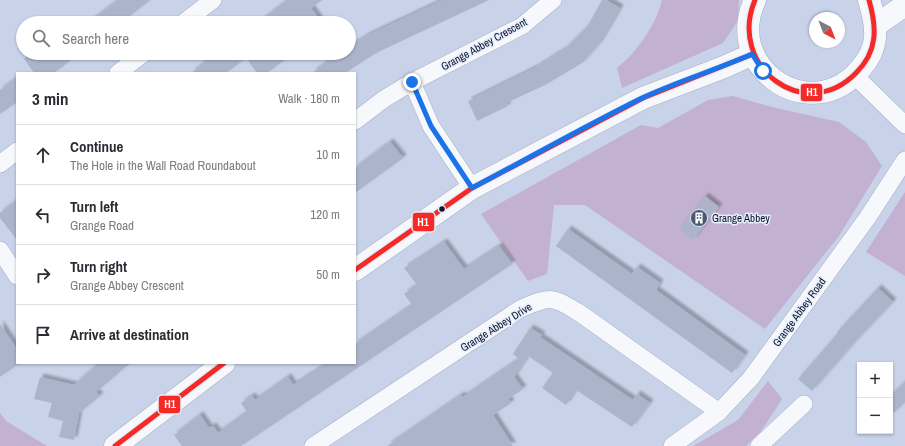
<!DOCTYPE html>
<html lang="en">
<head>
<meta charset="utf-8">
<style>
  body { margin:0; font-family:"Archivo Narrow",sans-serif; background:#f7f7f7; color:#2b2b33 }
  .controls { position:absolute; right:12px; bottom:12px; display:grid; overflow:hidden; border-radius:0px; box-shadow:0 1px 3px #0004 }
  .controls button { width:36px; height:36px; display:grid; place-items:center; padding:0; border:0; border-bottom:1px solid #e1e1e2; background:#fff; color:#2b2b33; font:20px sans-serif }
  .compass { position:absolute; left:809px; top:12px; width:36px; height:36px; border-radius:50%; background:#fff; box-shadow:0 1px 3px #0004; rotate:138deg }
  .stop { position:absolute; width:12px; height:12px; margin:-9px; border:3px solid #1a73e8; border-radius:50%; background:#fff }
  .stop.end { background:#1a73e8; border-color:#fff; box-shadow:0 1px 4px #0008 }
  .list { margin:0; padding:0; list-style:none }
  h2 { display:flex; justify-content:space-between; align-items:center; height:52px; margin:0; padding:0 16px; font-size:17px }
  h2 small { font-size:13px; font-weight:400; color:#7c7c81 }
  .list li { display:grid; grid-template-columns:26px 1fr auto; gap:12px; align-items:center; box-sizing:border-box; height:60px; padding:0 16px; border-top:1px solid #e1e1e2 }
  .list b { display:block; font-size:15px; white-space:nowrap }
  .list p { margin:0; font-size:13px; white-space:nowrap; color:#7c7c81 }
  .list em { font-size:13px; font-style:normal; color:#7c7c81 }
  .icon { flex:none; width:22px; height:22px; fill:none; stroke:currentColor; stroke-width:2; stroke-linecap:round; stroke-linejoin:round }
  .map { position:relative; flex:none; width:905px; height:446px; overflow:hidden }
  .search { position:absolute; background:#fff; box-shadow:0 1px 3px #0004; left:16px; top:16px; width:340px; height:44px; display:flex; align-items:center; gap:10px; box-sizing:border-box; padding:0 14px; border-radius:22px; color:#7c7c81; font-size:15px }
  .panel { position:absolute; background:#fff; box-shadow:0 1px 3px #0004; left:16px; top:72px; width:340px; height:292px; border-radius:0px }
  .map>svg:first-child { display:block }
  .green { fill:#c3b1d1 }
  .building { fill:#abb4cb; filter:url(#shadow) }
  .lines { fill:none; stroke-linecap:round; stroke-linejoin:round }
  .minor-casing { stroke:#a5afc6; stroke-width:18 }
  .major-casing { stroke:#a5afc6; stroke-width:23 }
  .minor { stroke:#f7f8fc; stroke-width:17 }
  .major { stroke:#f7f8fc; stroke-width:22 }
  .bus-1-casing { stroke:#e6edfb; stroke-width:8 }
  .bus-1 { stroke:#f52a26; stroke-width:5 }
  .route { stroke:#1a73e8; stroke-width:5 }
  .bus-dot { fill:#0c152f; stroke:#e6edfb; stroke-width:1.5 }
  .labels { text-anchor:middle; stroke-width:3; stroke-linejoin:round; paint-order:stroke }
  .street-label { font-size:11px; fill:#0c152f; stroke:#e6edfb }
  .poi-label { font-size:11px; fill:#0c152f; stroke:#e6edfb; text-anchor:start }
  .line-badge { stroke:#e6edfb; stroke-width:1.5 }
  .badge-label { font-size:11px; text-anchor:middle; font-weight:bold; fill:#fff }
</style>
</head>
<body>
<div class="map">
<svg width="905" height="446" viewBox="0 0 905 446">
  <defs>
    <filter id="shadow"><feDropShadow dx="3.5" dy="-3.5" stdDeviation="1" flood-color="#0004"/></filter>
  </defs>
  <rect width="100%" height="100%" fill="#c8d2e8"/>
  <!-- green -->
  <g class="green">
    <path d="M662,0H739L738,21L723,43L622,88L617,68C637,52 656,25 662,0Z"/>
    <polygon points="733,96 772,107 839,122 866,142 882,166 839,236 765,329 585,205 554,205 547,274 528,281 481,214 641,125 658,128 708,100"/>
    <polygon points="905,192 905,276 866,252"/>
    <polygon points="768,381 782,399 762,430 746,446 693,446 738,420"/>
    <polygon points="0,413 6,421 47,446 0,446"/>
  </g>
  <!-- building -->
  <g class="building">
    <polygon points="118,0 150,0 121,23 88,23"/>
    <polygon points="287,0 322,0 311,8 322,23 258,23"/>
    <polygon points="443,0 489,0 376,53 345,73 312,73 339,53 349,53 349,47 368,35"/>
    <polygon points="602,0 606,0 620,8 599,44 582,63 545,85 506,103 508,106 477,121 468,101 535,68 565,49 587,27"/>
    <polygon points="32,53 80,53 54,73 34,73 24,59"/>
    <polygon points="216,53 294,53 267,73 257,73 246,58 226,73 191,73"/>
    <polygon points="17,78 17,102 0,114 0,90"/>
    <polygon points="390,142 403,158 355,193 355,168"/>
    <polygon points="705,196 719,207 693,240 679,229"/>
    <polygon points="17,200 17,240 0,218 0,213"/>
    <polygon points="568,229 632,274 637,267 660,283 656,290 745,355 732,373 556,246"/>
    <polygon points="444,242 464,269 499,246 512,264 241,446 182,446 174,435 200,415 209,428 213,426 218,433 247,412 241,403 252,396 255,400 288,377 293,385 328,363 355,363 355,344 412,305 404,294 417,285 404,268"/>
    <polygon points="878,288 893,302 852,345 812,391 798,379 838,333 837,332"/>
    <polygon points="0,324 17,349 17,363 20,363 0,377"/>
    <polygon points="530,328 542,335 540,337 633,400 637,394 650,403 632,427 576,390 566,405 542,388 553,373 528,356 514,377 523,389 508,399 511,403 493,415 513,446 387,446 461,395 463,397 519,359 513,354"/>
    <polygon points="99,363 130,363 96,392 100,396 79,413 74,440 59,437 63,421 48,417 52,403 34,399 40,377 74,385"/>
    <polygon points="905,382 905,402 890,416 890,396"/>
  </g>
  <g class="lines">
    <!-- minor casing -->
    <g class="minor-casing">
      <g id="minor">
        <polyline points="183,23 213,0"/>
        <polyline points="118,73 144,53"/>
        <polyline points="855,76 905,125"/>
        <polyline points="412,82 431,126 472,188"/>
        <polyline points="355,121 384,99 412,82 522,26 553,0"/>
        <polyline points="0,164 17,151"/>
        <polyline points="0,250 17,276"/>
        <path d="M313,446L520,309C552,295 551,296 581,314L719,412"/>
        <polyline points="672,446 719,412 751,378 868,217 905,160"/>
        <polyline points="759,446 804,404"/>
      </g>
    </g>
    <!-- major casing -->
    <g class="major-casing">
      <g id="major">
        <path d="M755,0C746,19 745,42 757,61C781,99 832,105 861,68C868,60 874,49 875,38C876,24 873,13 869,0"/>
        <polyline points="875,26 905,5"/>
        <polyline points="355,270 472,188 643,98 724,67 753,54"/>
        <polyline points="115,446 224,363"/>
      </g>
    </g>
    <!-- minor -->
    <use href="#minor" class="minor"/>
    <!-- major -->
    <use href="#major" class="major"/>
    <!-- bus-1 casing -->
    <g class="bus-1-casing">
      <g id="bus-1">
        <path d="M755,0C727,67 805,125 856,73C878,51 877,28 869,0"/>
        <polyline points="355,270 472,188 643,98 753,54"/>
        <polyline points="115,446 224,363"/>
      </g>
    </g>
    <!-- bus-1 -->
    <use href="#bus-1" class="bus-1"/>
  </g>
  <g class="lines">
    <!-- route -->
    <path class="route" d="M412,82L431,126L472,188C529,158 585,126 642,98C678,81 716,70 752,54L763,71"/>
  </g>
  <!-- icons -->
  <defs>
    <g id="building-disc" transform="scale(0.9)"><circle r="9.5" fill="#4e5770" stroke="#e6edfb"/><path d="M-4-6H4V6H1V3H-1V6H-4ZM-2.5-4.3h1.7v1.8h-1.7ZM.8-4.3h1.7v1.8H.8ZM-2.5-1h1.7V.8h-1.7ZM.8-1h1.7V.8H.8Z" fill="#fff"/></g>
  </defs>
  <g fill-rule="evenodd">
    <use href="#building-disc" x="699" y="218"/>
  </g>
  <!-- markers -->
  <circle class="bus-dot" cx="442" cy="209" r="3.5"/>
  <g class="labels">
    <!-- street labels -->
    <g class="street-label">
      <text transform="translate(484 44) rotate(-29)" y="4">Grange Abbey Crescent</text>
      <text transform="translate(799 312) rotate(-54)" y="4">Grange Abbey Road</text>
      <text transform="translate(496 327) rotate(-32)" y="4">Grange Abbey Drive</text>
    </g>
    <!-- poi labels -->
    <g class="poi-label">
      <text x="712" y="222">Grange Abbey</text>
    </g>
  </g>
  <g class="line-badge">
    <rect x="800" y="83" width="23" height="19" rx="4" fill="#f52a26"/>
    <rect x="412" y="212" width="23" height="20" rx="4" fill="#f52a26"/>
    <rect x="158" y="395" width="23" height="19" rx="4" fill="#f52a26"/>
  </g>
  <g class="badge-label">
    <text x="812" y="96">H1</text>
    <text x="423" y="226">H1</text>
    <text x="170" y="408">H1</text>
  </g>
</svg>
<div class="controls">
<button>+</button>
<button>−</button>
</div>
<svg class="compass" viewBox="-18 -18 36 36"><path d="M0-13l5 13h-10z" fill="#e53935"/><path d="M0 13l5-13h-10z" fill="#7c7c81"/></svg>
<div class="stop" style="left:763px;top:71px"></div>
<div class="stop end" style="left:412px;top:82px"></div>
<div class="search"><svg class="icon" aria-label="search" viewBox="0 0 24 24"><circle cx="10" cy="10" r="6"/><path d="M15 15l6 6"/></svg>Search here</div>
<section class="panel">
<h2>3 min<small>Walk · 180 m</small></h2>
<ul class="list">
<li><svg class="icon" aria-label="ahead" viewBox="0 0 24 24"><path d="M12 20V5M6 11l6-6 6 6"/></svg><div><b>Continue</b><p>The Hole in the Wall Road Roundabout</p></div><em>10 m</em></li>
<li><svg class="icon" aria-label="left" viewBox="0 0 24 24"><path d="M17 20v-9H6M10 6l-5 5 5 5"/></svg><div><b>Turn left</b><p>Grange Road</p></div><em>120 m</em></li>
<li><svg class="icon" aria-label="right" viewBox="0 0 24 24"><path d="M7 20v-9h11M14 6l5 5-5 5"/></svg><div><b>Turn right</b><p>Grange Abbey Crescent</p></div><em>50 m</em></li>
<li><svg class="icon" aria-label="arrive" viewBox="0 0 24 24"><path d="M6 21V4h12l-3 4 3 4H6"/></svg><div><b>Arrive at destination</b></div></li>
</ul>
</section>
</div>
</body>
</html>
